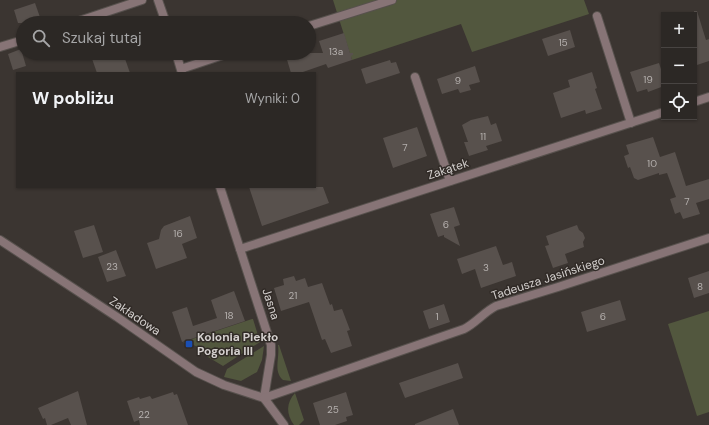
<!DOCTYPE html>
<html lang="pl">
<head>
<meta charset="utf-8">
<style>
  body { margin:0; font-family:"DM Sans",sans-serif; background:#34302d; color:#f1f3f6 }
  .controls { position:absolute; right:12px; top:12px; display:grid; overflow:hidden; border-radius:0px; box-shadow:0 1px 3px #0004 }
  .controls button { width:36px; height:36px; display:grid; place-items:center; padding:0; border:0; border-bottom:1px solid #484442; background:#2c2825; color:#f1f3f6; font:20px sans-serif }
  .list { margin:0; padding:0; list-style:none }
  h2 { display:flex; justify-content:space-between; align-items:center; height:52px; margin:0; padding:0 16px; font-size:17px }
  h2 small { font-size:13px; font-weight:400; color:#a6a6a7 }
  .icon { flex:none; width:22px; height:22px; fill:none; stroke:currentColor; stroke-width:2; stroke-linecap:round; stroke-linejoin:round }
  .map { position:relative; flex:none; width:709px; height:425px; overflow:hidden }
  .search { position:absolute; background:#2c2825; box-shadow:0 1px 3px #0004; left:16px; top:16px; width:300px; height:44px; display:flex; align-items:center; gap:10px; box-sizing:border-box; padding:0 14px; border-radius:22px; color:#a6a6a7; font-size:15px }
  .panel { position:absolute; background:#2c2825; box-shadow:0 1px 3px #0004; left:16px; top:72px; width:300px; height:116px; border-radius:0px }
  .map>svg:first-child { display:block }
  .green { fill:#52573e }
  .building { fill:#58514d }
  .lines { fill:none; stroke-linecap:round; stroke-linejoin:round }
  .lane-casing { stroke:#57514d; stroke-width:10 }
  .street-casing { stroke:#57514d; stroke-width:10 }
  .lane { stroke:#877476; stroke-width:8 }
  .street { stroke:#877476; stroke-width:8 }
  .transit-dot { fill:#1a4fb4; stroke:#312b27; stroke-width:1.5 }
  .labels { text-anchor:middle; stroke-width:3; stroke-linejoin:round; paint-order:stroke }
  .number-label { font-size:10px; fill:#b5b0ae }
  .street-label { font-size:12px; fill:#d4d0ce; stroke:#312b27 }
  .poi-label { font-size:12px; font-weight:bold; fill:#d4d0ce; stroke:#312b27; text-anchor:start }
</style>
</head>
<body>
<div class="map">
<svg width="709" height="425" viewBox="0 0 709 425">
  <rect width="100%" height="100%" fill="#3b3531"/>
  <!-- green -->
  <g class="green">
    <polygon points="333,0 584,0 589,14 472,52 461,24 352,60"/>
    <polygon points="709,311 709,412 697,416 668,324"/>
    <polygon points="252,319 253,319 260,342 223,366 198,351 199,348 190,343 188,345 183,342"/>
    <path d="M278,345H279L291,381L283,380C273,371 280,358 278,345Z"/>
    <polygon points="264,346 262,360 257,372 241,381 224,377 227,369"/>
    <path d="M295,393L304,420L299,425H294C286,414 286,403 295,393Z"/>
  </g>
  <!-- building -->
  <g class="building">
    <polygon points="35,3 42,23 18,23 14,10"/>
    <polygon points="694,11 697,11 706,40 709,39 709,61 694,66"/>
    <polygon points="570,30 575,47 548,56 542,39"/>
    <polygon points="344,33 350,53 353,53 353,55 351,56 352,60 328,68 326,64 300,73 291,73 285,53 323,53 319,41"/>
    <polygon points="21,49 26,66 13,70 8,54"/>
    <polygon points="90,53 123,53 130,73 97,73"/>
    <polygon points="390,60 391,63 396,62 400,73 366,84 361,69"/>
    <polygon points="659,63 661,69 664,70 664,86 648,92 647,89 637,92 630,72"/>
    <polygon points="475,66 480,82 469,85 471,90 460,93 458,89 442,94 437,79"/>
    <polygon points="592,72 597,88 595,89 602,109 586,114 585,110 561,118 553,93 570,87 568,80"/>
    <polygon points="488,116 491,125 496,123 502,141 486,146 488,150 469,156 464,142 468,142 462,125 471,120"/>
    <polygon points="417,127 427,156 393,168 383,138"/>
    <polygon points="653,137 660,157 675,152 686,186 709,179 709,199 696,203 700,214 683,219 680,212 675,214 670,199 676,197 667,173 659,175 659,173 638,180 634,178 630,167 628,168 624,156 629,154 626,145"/>
    <polygon points="249,187 323,187 329,203 262,226"/>
    <polygon points="454,207 460,225 454,227 460,246 444,237 444,235 438,237 430,214"/>
    <polygon points="190,216 197,238 182,244 187,258 156,269 147,243 159,239 161,230 164,226"/>
    <polygon points="94,225 103,252 83,258 74,231"/>
    <polygon points="577,225 579,230 583,233 585,238 583,242 584,247 565,254 568,263 553,268 545,246 549,245 546,236"/>
    <polygon points="496,246 503,265 512,262 516,276 481,288 475,269 462,274 457,259"/>
    <polygon points="116,250 126,276 107,282 98,257"/>
    <polygon points="709,271 709,293 694,298 688,278"/>
    <polygon points="294,276 296,281 305,278 308,287 322,283 330,305 332,304 334,311 342,309 350,330 347,331 352,346 331,353 325,339 322,340 309,302 281,311 274,288 284,285 283,279"/>
    <polygon points="234,291 245,321 182,342 172,312 187,307 193,326 217,318 211,300"/>
    <polygon points="620,300 626,320 587,332 581,312"/>
    <polygon points="444,304 450,322 429,329 423,311"/>
    <polygon points="458,363 463,378 405,398 399,383"/>
    <polygon points="78,391 87,425 71,425 68,418 51,425 47,425 45,418 43,419 38,408"/>
    <polygon points="173,392 174,395 177,394 188,425 140,425 139,420 134,422 127,401 139,397 140,399 150,396 152,399"/>
    <polygon points="346,392 353,415 346,417 347,421 335,425 320,425 313,403"/>
    <polygon points="453,409 459,425 415,425 415,424"/>
  </g>
  <g class="lines">
    <!-- lane casing -->
    <g class="lane-casing">
      <g id="lane">
        <polyline points="597,16 631,123"/>
        <polyline points="73,23 142,0"/>
        <polyline points="309,26 392,0"/>
        <polyline points="0,47 23,40"/>
        <polyline points="181,69 229,53"/>
        <polyline points="415,77 450,181"/>
      </g>
    </g>
    <!-- street casing -->
    <g class="street-casing">
      <g id="street">
        <polyline points="158,0 166,23"/>
        <polyline points="176,53 182,73"/>
        <polyline points="694,102 709,97"/>
        <polyline points="220,187 271,345 271,355 264,398 284,425"/>
        <polyline points="0,240 117,317 196,372 224,385 264,398"/>
        <polyline points="240,249 664,112"/>
        <path d="M264,398L464,329C476,323 484,312 496,306L558,287L709,238"/>
      </g>
    </g>
    <!-- lane -->
    <use href="#lane" class="lane"/>
    <!-- street -->
    <use href="#street" class="street"/>
  </g>
  <!-- markers -->
  <rect class="transit-dot" x="185" y="340" width="8" height="8" rx="2"/>
  <g class="labels">
    <!-- number labels -->
    <g class="number-label">
      <text x="563" y="46">15</text>
      <text x="336" y="55">13a</text>
      <text x="648" y="83">19</text>
      <text x="458" y="84">9</text>
      <text x="483" y="140">11</text>
      <text x="405" y="151">7</text>
      <text x="652" y="167">10</text>
      <text x="687" y="205">7</text>
      <text x="446" y="228">6</text>
      <text x="178" y="237">16</text>
      <text x="112" y="270">23</text>
      <text x="486" y="271">3</text>
      <text x="700" y="290">8</text>
      <text x="293" y="299">21</text>
      <text x="229" y="319">18</text>
      <text x="437" y="320">1</text>
      <text x="603" y="320">6</text>
      <text x="333" y="413">25</text>
      <text x="144" y="418">22</text>
    </g>
    <!-- street labels -->
    <g class="street-label">
      <text transform="translate(448 169) rotate(-18)" y="4">Zakątek</text>
      <text transform="translate(548 278) rotate(-18)" y="4">Tadeusza Jasińskiego</text>
      <text transform="translate(271 304) rotate(72)" y="4">Jasna</text>
      <text transform="translate(135 316) rotate(34)" y="4">Zakładowa</text>
    </g>
    <!-- poi labels -->
    <g class="poi-label">
      <text x="197" y="341">Kolonia Piekło<tspan x="197" dy="14">Pogoria III</tspan></text>
    </g>
  </g>
</svg>
<div class="controls">
<button>+</button>
<button>−</button>
<button><svg class="icon" aria-label="locate" viewBox="0 0 24 24"><circle cx="12" cy="12" r="6"/><path d="M12 2v4M12 18v4M2 12h4M18 12h4"/></svg></button>
</div>
<div class="search"><svg class="icon" aria-label="search" viewBox="0 0 24 24"><circle cx="10" cy="10" r="6"/><path d="M15 15l6 6"/></svg>Szukaj tutaj</div>
<section class="panel">
<h2>W pobliżu<small>Wyniki: 0</small></h2>
<ul class="list">
</ul>
</section>
</div>
</body>
</html>
